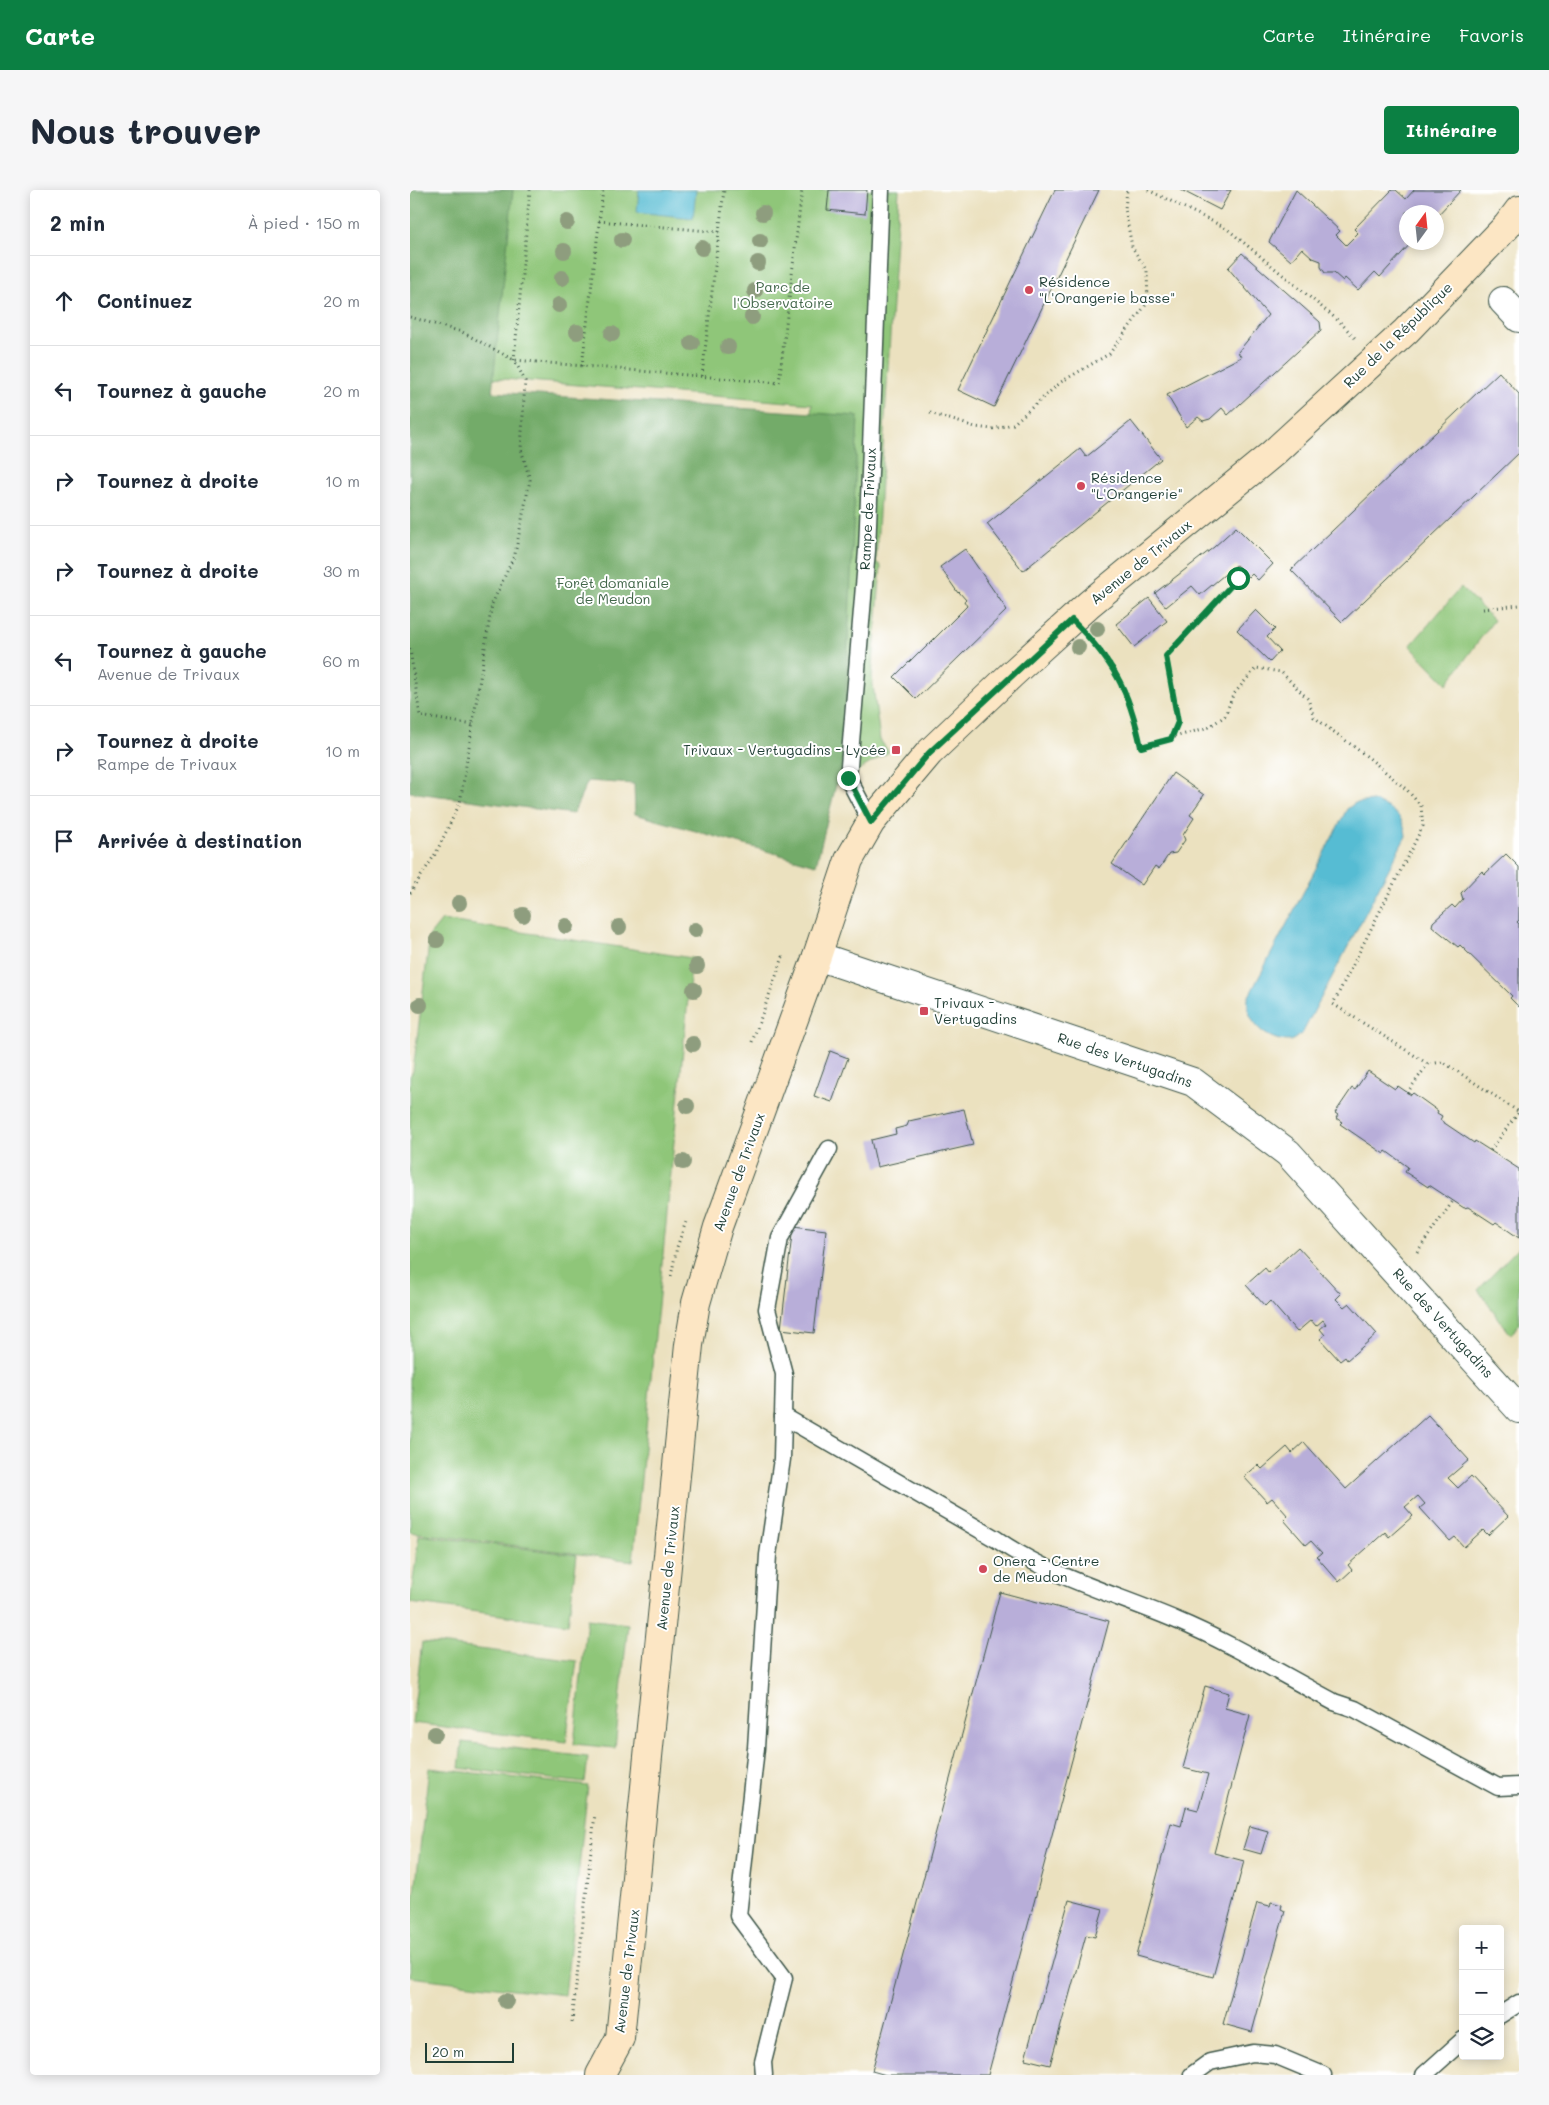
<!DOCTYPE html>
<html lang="fr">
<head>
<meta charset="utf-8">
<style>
  body { margin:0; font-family:Mali,sans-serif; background:#f6f6f7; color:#1f2937 }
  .controls { position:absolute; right:15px; bottom:15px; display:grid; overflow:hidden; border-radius:5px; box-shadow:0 2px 12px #0003 }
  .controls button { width:45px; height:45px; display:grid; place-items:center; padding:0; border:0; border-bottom:1px solid #e0e1e3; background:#fff; color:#1f2937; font:25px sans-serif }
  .compass { position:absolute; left:989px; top:15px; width:45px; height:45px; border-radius:50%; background:#fff; box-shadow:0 2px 12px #0003; rotate:15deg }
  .scale { position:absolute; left:15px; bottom:12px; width:89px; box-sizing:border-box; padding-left:5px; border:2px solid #1f3d34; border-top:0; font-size:14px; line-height:18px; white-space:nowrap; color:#1f3d34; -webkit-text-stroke:4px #fff; paint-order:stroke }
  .stop { position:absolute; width:15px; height:15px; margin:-11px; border:4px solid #0b8043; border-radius:50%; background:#fff }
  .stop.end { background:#0b8043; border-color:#fff; box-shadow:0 1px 5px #0008 }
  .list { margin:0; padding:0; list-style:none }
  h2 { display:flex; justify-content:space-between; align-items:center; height:65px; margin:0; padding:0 20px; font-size:21px }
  h2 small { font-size:16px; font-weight:400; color:#747a83 }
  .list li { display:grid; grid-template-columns:32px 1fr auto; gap:15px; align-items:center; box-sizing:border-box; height:90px; padding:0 20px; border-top:1px solid #e0e1e3 }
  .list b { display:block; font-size:19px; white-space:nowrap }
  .list p { margin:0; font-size:16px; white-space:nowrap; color:#747a83 }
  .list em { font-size:16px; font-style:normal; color:#747a83 }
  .icon { flex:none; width:28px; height:28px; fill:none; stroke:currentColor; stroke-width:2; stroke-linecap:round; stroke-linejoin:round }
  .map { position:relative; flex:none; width:1109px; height:1885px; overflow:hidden; border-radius:5px }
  header { display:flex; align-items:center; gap:30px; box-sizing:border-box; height:70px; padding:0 25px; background:#0b8043; color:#fff }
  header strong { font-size:24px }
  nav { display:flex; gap:28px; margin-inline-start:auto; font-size:18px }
  .intro { display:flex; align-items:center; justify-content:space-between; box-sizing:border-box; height:120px; padding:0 30px }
  h1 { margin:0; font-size:35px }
  .button { padding:12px 22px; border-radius:5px; background:#0b8043; color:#fff; font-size:18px; font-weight:700 }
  main { display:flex; gap:30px; padding:0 30px }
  aside { flex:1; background:#fff; border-radius:5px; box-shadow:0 2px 12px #0003 }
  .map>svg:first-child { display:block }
  .green { fill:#8fc679; stroke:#578256 }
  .forest { fill:#73ab69; stroke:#49744e }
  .water { fill:#56bcd3; stroke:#3a7c84 }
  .building { fill:#b8aed9 }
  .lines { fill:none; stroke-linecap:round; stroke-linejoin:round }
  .lane-casing { stroke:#3e5649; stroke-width:19 }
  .street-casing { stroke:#3e5649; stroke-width:30 }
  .secondary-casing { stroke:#3e5649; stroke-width:30 }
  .path { stroke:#3e5649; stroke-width:3; stroke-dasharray:1 4; stroke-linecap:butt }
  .lane { stroke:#fff; stroke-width:16 }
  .street { stroke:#fff; stroke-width:28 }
  .secondary { stroke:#fce6c4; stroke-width:28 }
  .tree { fill:#8e9d7e }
  .route { stroke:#0b8043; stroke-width:6 }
  .poi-dot { fill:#d1495b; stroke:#fff; stroke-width:2 }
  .labels { text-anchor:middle; stroke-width:4; stroke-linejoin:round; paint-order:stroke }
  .poi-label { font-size:14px; fill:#1f3d34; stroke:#fff; text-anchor:start }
  .park-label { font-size:14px; fill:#416649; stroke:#fff }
  .street-label { font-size:14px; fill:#1f3d34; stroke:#fff }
</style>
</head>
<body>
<header>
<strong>Carte</strong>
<nav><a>Carte</a><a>Itinéraire</a><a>Favoris</a></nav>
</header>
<div class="intro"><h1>Nous trouver</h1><a class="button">Itinéraire</a></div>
<main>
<aside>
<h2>2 min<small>À pied · 150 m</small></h2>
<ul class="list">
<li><svg class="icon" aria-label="ahead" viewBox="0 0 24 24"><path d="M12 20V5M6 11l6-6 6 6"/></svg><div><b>Continuez</b></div><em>20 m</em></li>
<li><svg class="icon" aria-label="left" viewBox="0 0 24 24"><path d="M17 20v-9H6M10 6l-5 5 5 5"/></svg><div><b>Tournez à gauche</b></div><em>20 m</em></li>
<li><svg class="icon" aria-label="right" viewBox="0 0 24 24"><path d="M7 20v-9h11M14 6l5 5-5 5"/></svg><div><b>Tournez à droite</b></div><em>10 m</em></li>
<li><svg class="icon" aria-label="right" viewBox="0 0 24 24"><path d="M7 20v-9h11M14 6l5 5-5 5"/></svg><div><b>Tournez à droite</b></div><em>30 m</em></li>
<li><svg class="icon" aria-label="left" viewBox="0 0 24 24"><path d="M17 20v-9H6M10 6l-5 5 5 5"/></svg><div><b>Tournez à gauche</b><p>Avenue de Trivaux</p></div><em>60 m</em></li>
<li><svg class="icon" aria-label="right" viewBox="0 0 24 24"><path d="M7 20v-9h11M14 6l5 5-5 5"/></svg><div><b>Tournez à droite</b><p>Rampe de Trivaux</p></div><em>10 m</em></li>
<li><svg class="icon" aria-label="arrive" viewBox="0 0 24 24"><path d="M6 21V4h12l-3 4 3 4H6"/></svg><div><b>Arrivée à destination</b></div></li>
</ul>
</aside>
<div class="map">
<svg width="1109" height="1885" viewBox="0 0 1109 1885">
  <rect width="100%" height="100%" fill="#fff"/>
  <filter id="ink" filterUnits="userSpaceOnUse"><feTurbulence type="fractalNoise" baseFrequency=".02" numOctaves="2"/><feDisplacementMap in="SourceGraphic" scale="10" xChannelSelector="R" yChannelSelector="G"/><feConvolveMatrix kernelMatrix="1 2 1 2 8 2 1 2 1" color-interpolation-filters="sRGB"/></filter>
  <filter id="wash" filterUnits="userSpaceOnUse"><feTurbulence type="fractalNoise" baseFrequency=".0096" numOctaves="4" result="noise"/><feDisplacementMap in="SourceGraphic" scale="20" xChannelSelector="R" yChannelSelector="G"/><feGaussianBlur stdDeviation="1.12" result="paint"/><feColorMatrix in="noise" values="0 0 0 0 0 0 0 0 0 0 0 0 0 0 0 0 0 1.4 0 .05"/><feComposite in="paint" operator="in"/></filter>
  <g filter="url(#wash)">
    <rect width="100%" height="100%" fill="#ebe1bf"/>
    <!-- green -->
    <g class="green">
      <polygon points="0,0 489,0 466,372 471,376 462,487 470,550 479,562 362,632 402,214 69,187"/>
      <polygon points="1051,397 1084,430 1037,494 1000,456"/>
      <polygon points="32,730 282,768 223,1371 0,1342 0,886 3,881 20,745"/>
      <polygon points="1109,1057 1109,1134 1101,1145 1068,1100"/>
      <polygon points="9,1345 167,1365 158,1434 0,1413"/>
      <polygon points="177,1429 218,1434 205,1558 164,1554"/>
      <polygon points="12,1452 167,1471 156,1552 2,1533"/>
      <polygon points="52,1552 178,1567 175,1593 49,1578"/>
      <polygon points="19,1578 178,1596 155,1805 0,1787 0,1746"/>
    </g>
    <!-- forest -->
    <polygon class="forest" points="0,0 103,0 82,202 448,226 433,567 406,675 225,624 224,594 178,591 163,624 0,602"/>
    <!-- water -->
    <g class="water">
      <polygon points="229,0 286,0 283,28 227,22"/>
      <path d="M963,611C981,618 994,625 996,646L892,844L881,851C858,852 835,833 838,808L937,619L945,613Z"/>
    </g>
    <g id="blocks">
      <!-- building -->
      <g class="building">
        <polygon points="419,0 457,0 455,24 417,20"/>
        <polygon points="645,0 689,0 584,217 548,200"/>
        <polygon points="771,0 821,0 810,20"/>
        <polygon points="886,0 930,41 926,45 936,55 948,43 944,39 982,0 986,0 996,9 1004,0 1051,0 1026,27 1026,22 996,22 996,52 1002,52 970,87 965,82 948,100 935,88 933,91 924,83 915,83 911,77 911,71 903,68 892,58 881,71 859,52"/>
        <polygon points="832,63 910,132 911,140 818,225 812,218 800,229 793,231 788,227 776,237 757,205 831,167 828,162 858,125 818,78"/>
        <polygon points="1089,182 1109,204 1109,263 932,432 881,380"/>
        <polygon points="721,231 751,269 613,381 577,334 670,259 676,267"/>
        <polygon points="826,337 863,374 848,390 842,384 839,387 826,375 790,405 782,396 756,417 745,403 804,357"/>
        <polygon points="555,359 597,420 506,509 484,487 508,463 509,464 557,416 554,411 556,410 549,402 548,403 530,377"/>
        <polygon points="739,408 757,431 724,457 706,434"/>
        <polygon points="846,420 865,439 857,447 870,461 860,472 827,440"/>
        <polygon points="763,583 794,605 780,625 784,628 773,645 775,650 766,663 759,664 749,679 745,676 732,695 702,674"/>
        <polygon points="1096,664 1109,677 1109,730 1107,732 1109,734 1109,817 1100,808 1102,806 1050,755 1048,757 1022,736 1023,732 1042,715 1045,718 1053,709 1051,703 1072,681 1075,684"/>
        <polygon points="420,861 438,868 422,912 404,906"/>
        <polygon points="958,881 985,899 988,896 1001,905 1003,903 1028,921 1027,923 1032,926 1030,930 1064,953 1065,951 1109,979 1109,1048 1086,1032 1084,1034 1058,1017 1054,1018 1019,995 1018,997 995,982 998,977 976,961 974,964 930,934 932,932 926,928 928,925 925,923 942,898 945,900"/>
        <polygon points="554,919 563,955 467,977 461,950 486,944 485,939 497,936 499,931"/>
        <polygon points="383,1036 416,1040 404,1143 371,1139"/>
        <polygon points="888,1057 931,1104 926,1109 934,1117 939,1113 967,1144 937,1170 935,1167 930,1171 910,1149 915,1145 910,1139 916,1134 913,1130 906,1136 901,1130 887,1142 860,1111 855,1116 836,1095 855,1078 859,1083"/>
        <polygon points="1018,1225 1059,1270 1038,1288 1048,1298 1061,1286 1098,1326 1078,1345 1073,1340 1054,1357 1045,1347 1040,1351 1010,1318 1015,1314 1008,1306 995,1317 1003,1326 979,1347 975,1342 938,1375 942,1380 929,1392 907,1367 912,1363 901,1351 896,1355 874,1330 878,1326 862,1308 857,1312 834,1287 848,1275 852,1279 877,1257 882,1263 894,1252 936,1299"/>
        <polygon points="590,1402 699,1431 578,1885 476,1885 462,1881"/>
        <polygon points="795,1496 819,1503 815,1518 840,1525 804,1663 834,1671 803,1787 726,1766 761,1633 771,1636 776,1617 788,1620 798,1584 773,1578"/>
        <polygon points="840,1636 858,1641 851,1664 833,1659"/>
        <polygon points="659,1710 693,1719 685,1747 676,1745 640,1875 615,1869"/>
        <polygon points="861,1712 872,1715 871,1719 875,1721 842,1842 813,1834 847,1713 860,1716"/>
      </g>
    </g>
  </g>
  <g filter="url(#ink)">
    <use href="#blocks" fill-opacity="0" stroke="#3e5649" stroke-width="1"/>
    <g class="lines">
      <!-- lane casing -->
      <g class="lane-casing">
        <g id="lane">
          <polyline points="461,632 438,588 457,360 471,0"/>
          <path d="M373,1226L586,1349C640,1387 705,1404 766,1430C819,1452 873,1485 924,1512L945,1519L1088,1597L1109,1596"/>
          <polyline points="1090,1825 1109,1813"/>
          <polyline points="354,1885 353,1872 374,1788 328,1726 346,1558 358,1365 372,1269 374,1184 357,1119 370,1048 419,959"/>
          <polyline points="782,1885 800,1872 843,1863 865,1865 913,1885"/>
          <polyline points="1014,1885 1053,1850"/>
        </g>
      </g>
      <!-- street casing -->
      <g class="street-casing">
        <g id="street">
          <polyline points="1093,111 1109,128"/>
          <polyline points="407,766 783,892 878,963 1109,1219"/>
        </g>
      </g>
      <!-- secondary casing -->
      <g class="secondary-casing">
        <polyline id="secondary" points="190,1885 210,1848 279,1155 286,1113 308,1037 407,766 439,670 461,632 519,563 601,485 679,414 862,264 996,141 1097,36 1109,20"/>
      </g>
      <!-- path -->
      <g class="path">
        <polyline points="738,0 816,38 930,132 946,149"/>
        <polyline points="189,31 309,42"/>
        <polyline points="0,127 52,142 104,170 369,193 392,0"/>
        <polyline points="104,170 120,0"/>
        <polyline points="172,176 193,0"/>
        <polyline points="292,186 314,0"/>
        <polyline points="520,223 565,237 582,239 603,234 651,192 699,164 738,112 737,81 722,57 715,19 717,0"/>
        <polyline points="1073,419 1109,415"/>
        <path d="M681,450C710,478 723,518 731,557L799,537L815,526L823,505L846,478L871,482L898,509L904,527L959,568L997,600L1011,616L1013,636L923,814L1018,874L1033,872L1109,922L1080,961"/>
        <polyline points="0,459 10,526 64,535"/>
        <polyline points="761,549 768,532 756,465 828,388"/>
        <polyline points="0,703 26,663 50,613 82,414 105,364 120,290 111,259 115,191 105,171"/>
        <polyline points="342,852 373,767 376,767"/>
        <polyline points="997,903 1018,874"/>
        <polyline points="1007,1062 1043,1011"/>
        <polyline points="261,1086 267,1057 277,1029"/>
        <polyline points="162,1832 185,1624"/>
      </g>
      <!-- lane -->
      <use href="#lane" class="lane"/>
      <!-- street -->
      <use href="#street" class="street"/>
      <!-- secondary -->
      <use href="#secondary" class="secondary"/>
    </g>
    <!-- trees -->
    <g class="tree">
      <circle cx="353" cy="23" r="8"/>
      <circle cx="157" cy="32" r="8"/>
      <circle cx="212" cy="50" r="8"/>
      <circle cx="350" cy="51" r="8"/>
      <circle cx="292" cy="58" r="8"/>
      <circle cx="154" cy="61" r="8"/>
      <circle cx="348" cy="73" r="8"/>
      <circle cx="152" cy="88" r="8"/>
      <circle cx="345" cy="101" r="8"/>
      <circle cx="149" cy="115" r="8"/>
      <circle cx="342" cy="127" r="8"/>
      <circle cx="167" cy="142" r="8"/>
      <circle cx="202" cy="144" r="8"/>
      <circle cx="282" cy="153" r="8"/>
      <circle cx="318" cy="157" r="8"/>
      <circle cx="687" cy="439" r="8"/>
      <circle cx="668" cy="457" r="8"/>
      <circle cx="49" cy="713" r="8"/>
      <circle cx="113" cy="725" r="8"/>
      <circle cx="156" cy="736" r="8"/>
      <circle cx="209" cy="737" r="8"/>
      <circle cx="285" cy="740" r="8"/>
      <circle cx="27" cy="750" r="8"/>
      <circle cx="287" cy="776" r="8"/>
      <circle cx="284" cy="800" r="8"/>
      <circle cx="10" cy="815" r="8"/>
      <circle cx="283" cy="854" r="8"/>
      <circle cx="277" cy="916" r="8"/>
      <circle cx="273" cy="972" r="8"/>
      <circle cx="25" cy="1544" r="8"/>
      <circle cx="96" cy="1811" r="8"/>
    </g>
  </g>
  <g class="lines" filter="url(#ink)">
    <!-- route -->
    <path class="route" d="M438,588L461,632L519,563L662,430C703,471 719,499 731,557L761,549L768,532L756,466L828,388"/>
  </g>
  <!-- markers -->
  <g class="poi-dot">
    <circle cx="619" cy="100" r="5"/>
    <circle cx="671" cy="296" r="5"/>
    <rect x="481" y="555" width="10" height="10" rx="2.5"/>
    <rect x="509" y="816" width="10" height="10" rx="2.5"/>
    <circle cx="573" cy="1379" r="5"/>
  </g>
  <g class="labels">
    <!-- poi labels -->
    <g class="poi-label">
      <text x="629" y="97">Résidence<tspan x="629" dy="16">"L'Orangerie basse"</tspan></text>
      <text x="681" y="293">Résidence<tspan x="681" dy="16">"L'Orangerie"</tspan></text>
      <text x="476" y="565" text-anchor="end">Trivaux - Vertugadins - Lycée</text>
      <text x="524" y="818">Trivaux -<tspan x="524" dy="16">Vertugadins</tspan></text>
      <text x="583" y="1376">Onera - Centre<tspan x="583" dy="16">de Meudon</tspan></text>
    </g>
    <!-- park labels -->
    <g class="park-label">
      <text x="373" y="102">Parc de<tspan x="373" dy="16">l'Observatoire</tspan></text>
      <text x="203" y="398">Forêt domaniale<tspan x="203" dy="16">de Meudon</tspan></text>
    </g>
    <!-- street labels -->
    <g class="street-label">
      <text transform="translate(988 145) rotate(-44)" y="5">Rue de la République</text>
      <text transform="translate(458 319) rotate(-87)" y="5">Rampe de Trivaux</text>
      <text transform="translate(731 372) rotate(-39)" y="5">Avenue de Trivaux</text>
      <text transform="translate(715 870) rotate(19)" y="5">Rue des Vertugadins</text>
      <text transform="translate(329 982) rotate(-70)" y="5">Avenue de Trivaux</text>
      <text transform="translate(1033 1133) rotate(48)" y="5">Rue des Vertugadins</text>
      <text transform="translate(258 1378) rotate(-84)" y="5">Avenue de Trivaux</text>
      <text transform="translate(217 1781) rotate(-83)" y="5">Avenue de Trivaux</text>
    </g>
  </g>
</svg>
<div class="controls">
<button>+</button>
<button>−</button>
<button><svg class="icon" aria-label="layers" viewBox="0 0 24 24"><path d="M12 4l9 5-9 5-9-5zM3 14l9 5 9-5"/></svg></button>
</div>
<svg class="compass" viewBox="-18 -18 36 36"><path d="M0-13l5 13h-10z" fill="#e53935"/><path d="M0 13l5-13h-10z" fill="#747a83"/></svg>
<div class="scale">20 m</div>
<div class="stop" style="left:828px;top:388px"></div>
<div class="stop end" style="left:438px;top:588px"></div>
</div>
</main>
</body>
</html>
